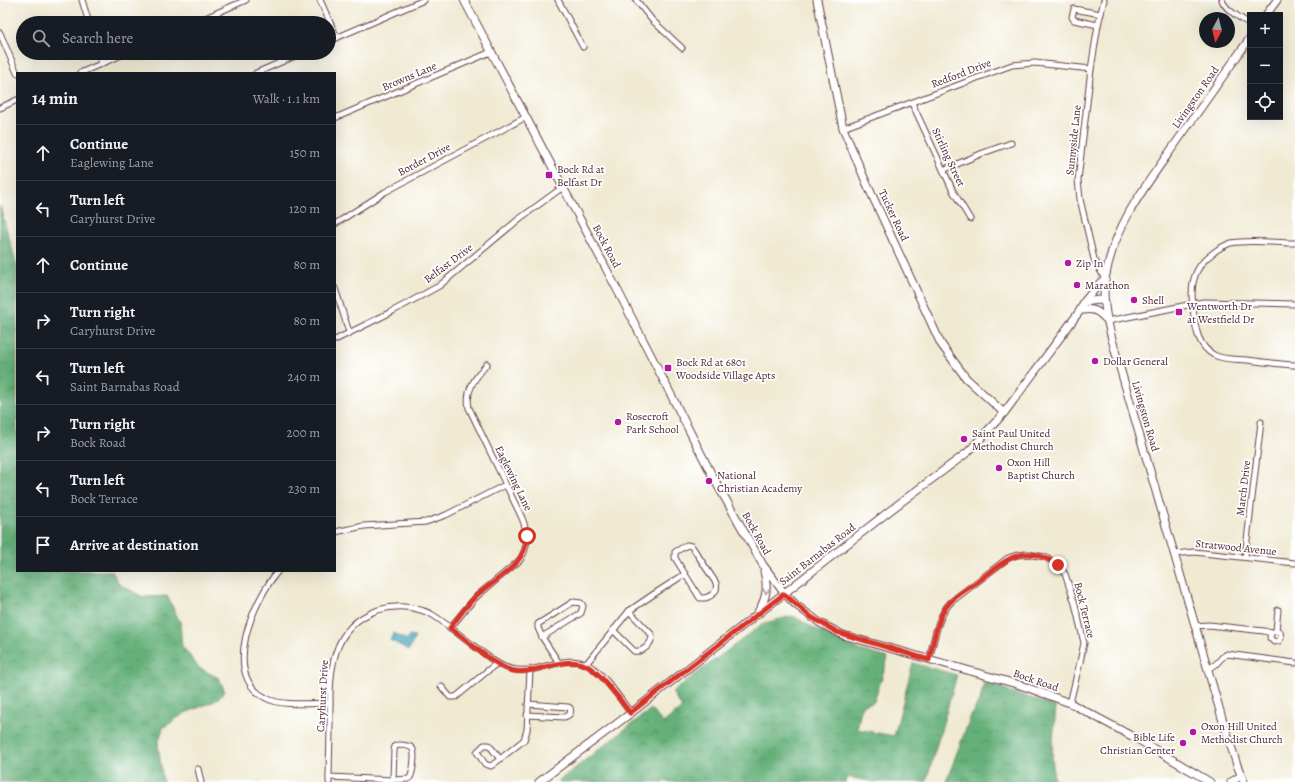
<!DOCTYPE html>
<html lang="en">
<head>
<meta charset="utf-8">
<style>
  body { margin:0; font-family:Alegreya,serif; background:#20242c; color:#f1f3f6 }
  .controls { position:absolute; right:12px; top:12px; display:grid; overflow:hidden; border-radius:0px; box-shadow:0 4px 16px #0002 }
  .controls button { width:36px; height:36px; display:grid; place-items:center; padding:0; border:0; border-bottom:1px solid #363941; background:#171b24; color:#f1f3f6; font:20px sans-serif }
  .compass { position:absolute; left:1199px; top:12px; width:36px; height:36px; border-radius:50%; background:#171b24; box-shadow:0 4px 16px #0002; rotate:187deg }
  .stop { position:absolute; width:12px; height:12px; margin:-9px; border:3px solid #d93025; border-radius:50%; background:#fff }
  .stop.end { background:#d93025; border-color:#fff; box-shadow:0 1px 4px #0008 }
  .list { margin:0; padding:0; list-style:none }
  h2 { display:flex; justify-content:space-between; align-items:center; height:52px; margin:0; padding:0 16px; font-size:17px }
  h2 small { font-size:13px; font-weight:400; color:#9ea1a6 }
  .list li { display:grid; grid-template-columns:26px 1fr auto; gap:12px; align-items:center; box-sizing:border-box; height:56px; padding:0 16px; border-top:1px solid #363941 }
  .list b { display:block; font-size:15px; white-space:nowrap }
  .list p { margin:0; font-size:13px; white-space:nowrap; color:#9ea1a6 }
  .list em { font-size:13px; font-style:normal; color:#9ea1a6 }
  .icon { flex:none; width:22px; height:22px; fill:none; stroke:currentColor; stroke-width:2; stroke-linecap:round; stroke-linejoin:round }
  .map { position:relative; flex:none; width:1295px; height:782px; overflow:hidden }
  .search { position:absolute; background:#171b24; box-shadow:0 4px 16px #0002; left:16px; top:16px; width:320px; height:44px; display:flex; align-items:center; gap:10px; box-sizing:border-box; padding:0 14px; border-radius:22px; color:#9ea1a6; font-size:15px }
  .panel { position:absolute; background:#171b24; box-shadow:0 4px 16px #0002; left:16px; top:72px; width:320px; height:500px; border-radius:0px }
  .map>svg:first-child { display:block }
  .forest { fill:url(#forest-crowns); stroke:#586852 }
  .water { fill:url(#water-waves); stroke:#466477 }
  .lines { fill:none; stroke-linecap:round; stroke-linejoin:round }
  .street-casing { stroke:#633d44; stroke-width:7 }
  .secondary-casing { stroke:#633d44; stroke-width:9 }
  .street { stroke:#fff; stroke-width:5 }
  .secondary { stroke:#fff; stroke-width:7 }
  .oneway { stroke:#ae9aa0 }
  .route { stroke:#d93025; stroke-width:5 }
  .poi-dot { fill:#b5179e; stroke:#fff; stroke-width:1.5 }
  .labels { text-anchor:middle; stroke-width:3.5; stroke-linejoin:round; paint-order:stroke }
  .street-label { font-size:11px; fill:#4a1f2b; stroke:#fff }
  .poi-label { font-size:11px; fill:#4a1f2b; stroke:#fff; text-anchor:start }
</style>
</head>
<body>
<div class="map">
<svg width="1295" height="782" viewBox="0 0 1295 782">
  <defs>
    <pattern id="forest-crowns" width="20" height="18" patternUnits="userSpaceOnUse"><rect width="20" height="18" fill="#65b079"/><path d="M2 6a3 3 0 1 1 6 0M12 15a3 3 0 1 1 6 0" fill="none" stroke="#558f63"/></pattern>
    <pattern id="water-waves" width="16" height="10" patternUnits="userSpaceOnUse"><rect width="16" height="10" fill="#43a8c3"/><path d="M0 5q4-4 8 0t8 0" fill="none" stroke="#3a889f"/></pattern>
  </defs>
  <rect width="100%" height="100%" fill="#fff"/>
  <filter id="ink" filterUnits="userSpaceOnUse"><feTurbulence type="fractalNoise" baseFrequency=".025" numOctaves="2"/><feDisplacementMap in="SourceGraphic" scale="8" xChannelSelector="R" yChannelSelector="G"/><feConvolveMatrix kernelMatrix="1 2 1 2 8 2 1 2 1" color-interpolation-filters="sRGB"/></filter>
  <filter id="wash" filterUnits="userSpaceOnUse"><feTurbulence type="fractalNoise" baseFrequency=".012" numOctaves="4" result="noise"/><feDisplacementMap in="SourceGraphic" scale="16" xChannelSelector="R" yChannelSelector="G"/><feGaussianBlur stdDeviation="0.9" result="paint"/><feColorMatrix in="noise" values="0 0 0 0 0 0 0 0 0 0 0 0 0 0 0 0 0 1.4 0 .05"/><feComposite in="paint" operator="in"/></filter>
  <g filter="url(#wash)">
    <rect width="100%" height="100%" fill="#f0ead3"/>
    <!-- forest -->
    <g class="forest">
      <polygon points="0,206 17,266 17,571 112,571 119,584 143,597 167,596 180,622 182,646 199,668 219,678 225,692 215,701 185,713 163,728 158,744 163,782 0,782"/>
      <polygon points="793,616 821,632 859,650 888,658 874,702 862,705 857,729 894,736 913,663 957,675 926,782 875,782 848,777 846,782 557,782 651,709 663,723 682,708 672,692 764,623"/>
      <polygon points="984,682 1056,707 1052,752 1054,782 946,782 971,715 980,700"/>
    </g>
    <!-- water -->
    <polygon class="water" points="394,633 407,640 410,635 415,637 409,650 390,640"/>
  </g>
  <g filter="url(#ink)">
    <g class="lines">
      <!-- street casing -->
      <g class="street-casing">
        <g id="street">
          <polyline points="82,0 89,23"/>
          <polyline points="320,0 337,38"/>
          <polyline points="558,0 583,47"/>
          <polyline points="636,0 652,20 682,48"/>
          <polyline points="1104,0 1098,25 1091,69 1078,180 1080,199 1094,259 1105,279"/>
          <path d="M1222,0C1226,11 1241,18 1250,24"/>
          <polyline points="194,23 246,0"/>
          <polyline points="1098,25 1074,20 1072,17 1074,9 1101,14"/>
          <polyline points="0,33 17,73"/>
          <polyline points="329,41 424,0"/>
          <polyline points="99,53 102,64"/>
          <polyline points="80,73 126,53"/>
          <polyline points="256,73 302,53"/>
          <polyline points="912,103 953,191 970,219"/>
          <polyline points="0,108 17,100"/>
          <polyline points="335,118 491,52"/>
          <polyline points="843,128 1012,65 1035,63 1091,69"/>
          <polyline points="943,170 983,153 1011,143"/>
          <polyline points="335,224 385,192 526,117"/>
          <path d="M1295,243C1276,243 1249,239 1231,243C1225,245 1218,249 1213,253C1190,269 1190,291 1194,316C1196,331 1199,347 1214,355C1223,360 1236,359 1247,360C1263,362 1279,364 1295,365"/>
          <polyline points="335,288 349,332"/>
          <polyline points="1108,321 1203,302 1295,304"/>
          <polyline points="335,340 393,311 439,286 519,219 563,187"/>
          <polyline points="335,532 364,526 426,522 446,515 505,485"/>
          <path d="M687,545L691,546L693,548L716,583C719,592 709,599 700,598L698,595L675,558V552Z"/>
          <polyline points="1175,554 1194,552 1295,563"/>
          <polyline points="1245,557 1261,422"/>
          <path d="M278,571C254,600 220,675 266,698C282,707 312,703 330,703"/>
          <polygon points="573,602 581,603 583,606 581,613 542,637 538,628 538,624"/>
          <polyline points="1195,626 1209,625 1264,631 1271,633 1276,631 1280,632 1281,638 1279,641 1274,642 1270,638 1271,633"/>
          <path d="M450,628L476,597L520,560C529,546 528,533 522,518L469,408C465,389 476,377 487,364"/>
          <path d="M613,630L634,651C643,653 652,644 652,635L629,611"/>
          <polyline points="1276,631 1278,610"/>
          <polyline points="542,637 559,663"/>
          <path d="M929,660C934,641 937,616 951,602L1008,558L1017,555L1027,554L1045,557L1058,565L1065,574L1075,604L1084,643L1080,662L1070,703"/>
          <polyline points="586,664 629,611 654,594 685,574"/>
          <path d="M1208,668C1220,665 1218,658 1227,654L1295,663"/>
          <polyline points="441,686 450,697 456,697 497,663"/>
          <path d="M527,715L564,717C569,716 572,713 570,708L568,707L528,704"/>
          <path d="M399,745C403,745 408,745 412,748C416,752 413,775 409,779L393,780L394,750L395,746Z"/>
          <polyline points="500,759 489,745 484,745 477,752 485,764 491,766 495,763 524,740 527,730 530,670"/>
          <polyline points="198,769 201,782"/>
          <polyline points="329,777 393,780"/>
          <path d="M329,782C329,763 330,743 330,724C330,680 326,628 378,610C395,605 414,606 431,614C440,619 448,626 456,632C469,642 483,653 497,663C532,685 559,649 590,666C604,674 620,699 631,713"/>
        </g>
      </g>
      <!-- secondary casing -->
      <g class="secondary-casing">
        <g id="secondary">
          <polyline points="464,0 619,293 713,477 763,565 785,594 796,605 820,623 843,635 1020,685 1070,703 1139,740 1210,782"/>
          <polyline points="817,0 843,128 866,182 941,344 966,378 1004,413"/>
          <polyline points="1266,15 1277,0"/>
          <polyline points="1084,302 1099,284 1105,279"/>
          <path d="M1083,310C1097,308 1099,313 1108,321"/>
          <path d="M758,612C767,598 768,586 764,571"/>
          <polyline points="539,782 631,713 892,509 968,452 1004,413 1079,312 1084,302 1099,300 1105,302"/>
          <polyline points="1231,782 1241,776"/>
          <path d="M1244,782L1237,765L1222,718L1116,354C1110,331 1101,304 1105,279C1114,224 1147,184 1178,140C1202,106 1226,72 1250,38"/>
        </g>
      </g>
      <!-- street -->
      <use href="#street" class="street"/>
      <!-- secondary -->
      <use href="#secondary" class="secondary"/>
    </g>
    <!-- one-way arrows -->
    <defs><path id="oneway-chevron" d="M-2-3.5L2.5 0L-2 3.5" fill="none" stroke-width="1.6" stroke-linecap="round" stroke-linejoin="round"/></defs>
    <use class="oneway" href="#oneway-chevron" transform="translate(766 591) rotate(96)"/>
  </g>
  <g class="lines" filter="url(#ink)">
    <!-- route -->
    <path class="route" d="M527,536C527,565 495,579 476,596C466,606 458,617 450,628C464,638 495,666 510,670C523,674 537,669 549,666C577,658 589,662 607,684C615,693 623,703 630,713L784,594L811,617L837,632L929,660C933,644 936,624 944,610C951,598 966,590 977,582C1004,562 1023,540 1058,565"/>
  </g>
  <!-- markers -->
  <g class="poi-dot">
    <rect x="545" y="171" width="8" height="8" rx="2"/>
    <circle cx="1068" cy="263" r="4"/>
    <circle cx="1077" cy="285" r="4"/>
    <circle cx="1134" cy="300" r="4"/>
    <rect x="1175" y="308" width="8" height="8" rx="2"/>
    <circle cx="1095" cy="361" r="4"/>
    <rect x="664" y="364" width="8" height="8" rx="2"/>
    <circle cx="618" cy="422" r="4"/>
    <circle cx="964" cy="439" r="4"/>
    <circle cx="999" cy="468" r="4"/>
    <circle cx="709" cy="481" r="4"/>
    <circle cx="1193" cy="732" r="4"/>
    <circle cx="1183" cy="743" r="4"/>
  </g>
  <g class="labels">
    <!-- street labels -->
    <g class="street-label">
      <text transform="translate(961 73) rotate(-21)" y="4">Redford Drive</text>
      <text transform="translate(409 76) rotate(-23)" y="4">Browns Lane</text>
      <text transform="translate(1195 97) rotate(-55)" y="4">Livingston Road</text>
      <text transform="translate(1073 140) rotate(-84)" y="4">Sunnyside Lane</text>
      <text transform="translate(949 157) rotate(65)" y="4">Stirling Street</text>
      <text transform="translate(424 159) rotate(-28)" y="4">Border Drive</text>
      <text transform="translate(894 215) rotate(65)" y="4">Tucker Road</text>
      <text transform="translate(607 246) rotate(62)" y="4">Bock Road</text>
      <text transform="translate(448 263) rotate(-37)" y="4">Belfast Drive</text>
      <text transform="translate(1146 416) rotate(74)" y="4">Livingston Road</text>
      <text transform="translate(514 478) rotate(64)" y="4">Eaglewing Lane</text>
      <text transform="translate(1243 488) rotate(-83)" y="4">March Drive</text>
      <text transform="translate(757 533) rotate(61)" y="4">Bock Road</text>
      <text transform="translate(1236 547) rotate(6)" y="4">Stratwood Avenue</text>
      <text transform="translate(817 554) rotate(-38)" y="4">Saint Barnabas Road</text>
      <text transform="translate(1085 610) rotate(76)" y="4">Bock Terrace</text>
      <text transform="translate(1036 680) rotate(19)" y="4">Bock Road</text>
      <text transform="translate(322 696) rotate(-87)" y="4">Caryhurst Drive</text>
    </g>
    <!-- poi labels -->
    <g class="poi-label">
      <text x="557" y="173">Bock Rd at<tspan x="557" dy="13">Belfast Dr</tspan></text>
      <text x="1076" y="267">Zip In</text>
      <text x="1085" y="289">Marathon</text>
      <text x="1142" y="304">Shell</text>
      <text x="1187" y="310">Wentworth Dr<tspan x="1187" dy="13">at Westfield Dr</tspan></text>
      <text x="1103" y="365">Dollar General</text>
      <text x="676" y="366">Bock Rd at 6801<tspan x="676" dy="13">Woodside Village Apts</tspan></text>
      <text x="626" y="420">Rosecroft<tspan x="626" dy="13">Park School</tspan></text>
      <text x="972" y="437">Saint Paul United<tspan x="972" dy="13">Methodist Church</tspan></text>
      <text x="1007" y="466">Oxon Hill<tspan x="1007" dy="13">Baptist Church</tspan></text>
      <text x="717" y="479">National<tspan x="717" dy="13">Christian Academy</tspan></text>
      <text x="1201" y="730">Oxon Hill United<tspan x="1201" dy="13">Methodist Church</tspan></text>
      <text x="1175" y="741" text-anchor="end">Bible Life<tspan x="1175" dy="13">Christian Center</tspan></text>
    </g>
  </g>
</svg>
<div class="controls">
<button>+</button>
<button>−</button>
<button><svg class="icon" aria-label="locate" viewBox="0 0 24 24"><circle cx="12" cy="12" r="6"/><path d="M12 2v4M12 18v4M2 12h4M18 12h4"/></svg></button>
</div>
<svg class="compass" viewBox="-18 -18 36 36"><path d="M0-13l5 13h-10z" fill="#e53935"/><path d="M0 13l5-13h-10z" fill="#9ea1a6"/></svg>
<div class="stop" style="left:527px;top:536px"></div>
<div class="stop end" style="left:1058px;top:565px"></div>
<div class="search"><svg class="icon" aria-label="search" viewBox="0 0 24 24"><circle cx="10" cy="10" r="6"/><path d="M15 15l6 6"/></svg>Search here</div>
<section class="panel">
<h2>14 min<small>Walk · 1.1 km</small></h2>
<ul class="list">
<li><svg class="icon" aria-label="ahead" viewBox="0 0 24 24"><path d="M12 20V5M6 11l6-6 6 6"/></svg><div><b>Continue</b><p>Eaglewing Lane</p></div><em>150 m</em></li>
<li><svg class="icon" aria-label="left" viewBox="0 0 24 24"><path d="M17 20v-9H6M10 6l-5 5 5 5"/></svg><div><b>Turn left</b><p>Caryhurst Drive</p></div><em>120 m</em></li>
<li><svg class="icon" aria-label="ahead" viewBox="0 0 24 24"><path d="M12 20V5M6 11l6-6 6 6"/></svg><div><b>Continue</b></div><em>80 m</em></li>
<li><svg class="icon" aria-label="right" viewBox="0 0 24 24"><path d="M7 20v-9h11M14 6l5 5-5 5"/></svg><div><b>Turn right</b><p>Caryhurst Drive</p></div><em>80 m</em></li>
<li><svg class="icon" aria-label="left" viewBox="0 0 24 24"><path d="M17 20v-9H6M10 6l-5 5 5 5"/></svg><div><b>Turn left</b><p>Saint Barnabas Road</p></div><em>240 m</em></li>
<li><svg class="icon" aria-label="right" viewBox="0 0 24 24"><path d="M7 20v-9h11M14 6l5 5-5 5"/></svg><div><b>Turn right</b><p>Bock Road</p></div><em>200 m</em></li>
<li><svg class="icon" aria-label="left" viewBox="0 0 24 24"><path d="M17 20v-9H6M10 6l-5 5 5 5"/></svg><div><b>Turn left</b><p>Bock Terrace</p></div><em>230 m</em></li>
<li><svg class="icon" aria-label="arrive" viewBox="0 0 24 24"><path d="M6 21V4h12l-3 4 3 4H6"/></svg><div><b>Arrive at destination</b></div></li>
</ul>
</section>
</div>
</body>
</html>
